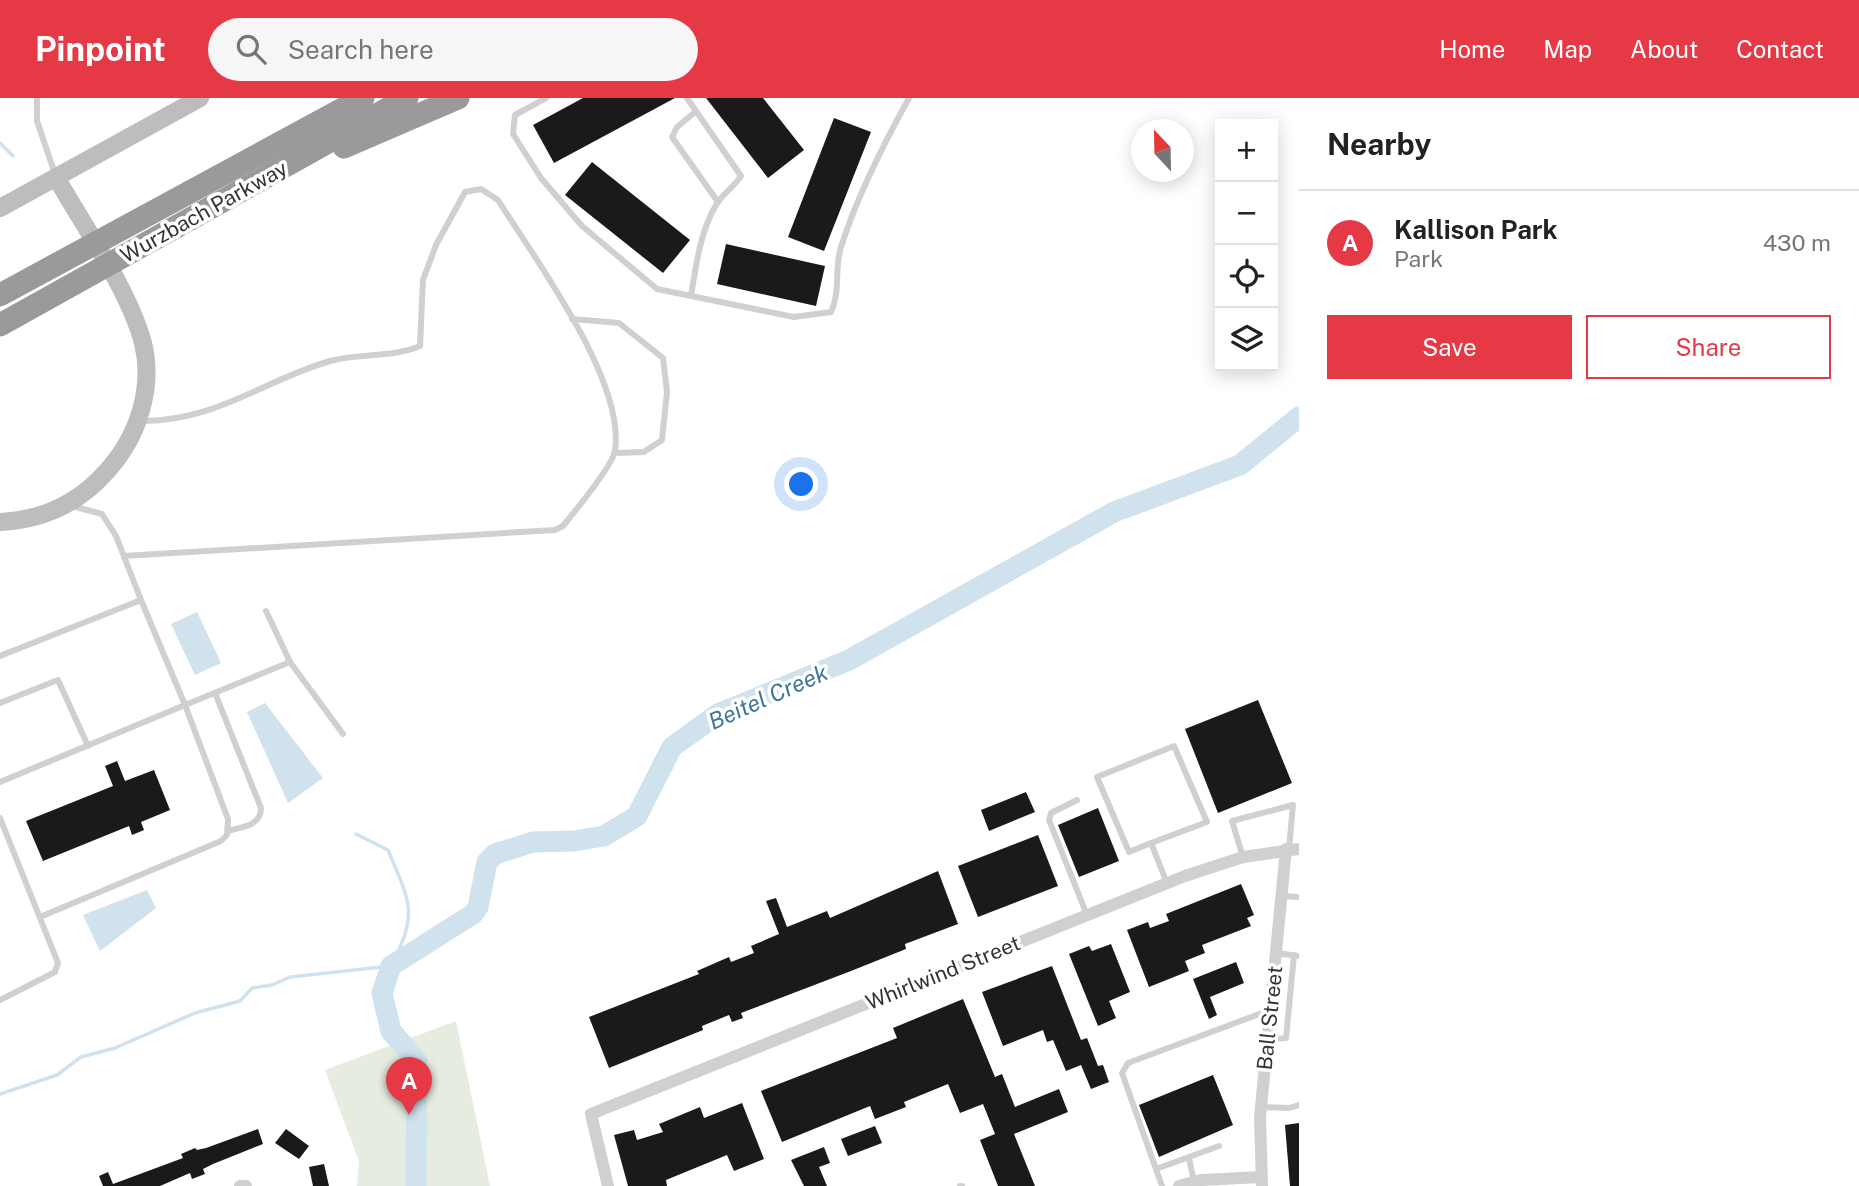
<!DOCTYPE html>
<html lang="en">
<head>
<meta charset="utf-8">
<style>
  body { margin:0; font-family:"Public Sans",sans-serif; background:#f6f6f6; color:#222 }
  .controls { position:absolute; right:21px; top:21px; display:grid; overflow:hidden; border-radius:0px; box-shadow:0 4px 18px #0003 }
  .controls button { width:63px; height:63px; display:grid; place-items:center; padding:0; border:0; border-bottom:2px solid #e0e0e0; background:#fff; color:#222; font:35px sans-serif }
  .compass { position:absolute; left:1131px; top:21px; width:63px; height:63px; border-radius:50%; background:#fff; box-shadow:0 4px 18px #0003; rotate:338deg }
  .you { position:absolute; left:802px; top:387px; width:24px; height:24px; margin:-18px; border:5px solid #fff; border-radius:50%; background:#1a73e8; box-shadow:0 0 0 10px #1a73e833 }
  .badge { display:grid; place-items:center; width:46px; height:46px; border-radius:50%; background:#e63946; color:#fff; font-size:23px; font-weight:700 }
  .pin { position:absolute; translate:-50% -58px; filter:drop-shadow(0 2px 4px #0008) }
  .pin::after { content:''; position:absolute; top:37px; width:24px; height:21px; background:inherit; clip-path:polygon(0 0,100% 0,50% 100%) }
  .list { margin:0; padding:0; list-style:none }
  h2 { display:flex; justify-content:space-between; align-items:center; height:91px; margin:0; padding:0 28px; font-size:30px }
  h2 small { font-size:23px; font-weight:400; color:#767676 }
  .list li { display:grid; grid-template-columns:46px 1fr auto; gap:21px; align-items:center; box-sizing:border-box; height:105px; padding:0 28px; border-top:2px solid #e0e0e0 }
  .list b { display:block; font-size:26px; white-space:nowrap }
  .list p { margin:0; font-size:23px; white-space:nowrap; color:#767676 }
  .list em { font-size:23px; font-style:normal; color:#767676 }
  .actions { display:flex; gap:14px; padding:21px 28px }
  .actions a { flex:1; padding:16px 0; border:2px solid #e63946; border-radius:0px; text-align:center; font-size:24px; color:#e63946 }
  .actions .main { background:#e63946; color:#fff }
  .icon { flex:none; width:38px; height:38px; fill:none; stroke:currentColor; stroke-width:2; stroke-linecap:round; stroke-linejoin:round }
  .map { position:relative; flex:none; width:1299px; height:1088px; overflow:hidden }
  header { display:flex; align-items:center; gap:42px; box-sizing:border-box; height:98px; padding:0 35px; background:#e63946; color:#fff }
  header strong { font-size:33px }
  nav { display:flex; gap:38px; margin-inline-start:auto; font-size:24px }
  .search { width:490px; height:63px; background:#f6f6f6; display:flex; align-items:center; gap:18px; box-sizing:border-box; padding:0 24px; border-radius:38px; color:#767676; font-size:26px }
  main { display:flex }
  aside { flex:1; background:#fff }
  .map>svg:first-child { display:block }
  .green { fill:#e6ecdf }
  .water { fill:#cfe2ee }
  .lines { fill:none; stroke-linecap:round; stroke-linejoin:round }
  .stream { stroke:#cfe2ee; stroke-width:3.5 }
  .river { stroke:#cfe2ee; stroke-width:21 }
  .building { fill:#1a1a1a }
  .lane { stroke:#d0d0d0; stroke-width:6 }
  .street { stroke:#d0d0d0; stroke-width:12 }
  .secondary { stroke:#bdbdbd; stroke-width:18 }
  .highway { stroke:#9a9a9a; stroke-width:23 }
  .labels { text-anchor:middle; stroke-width:7; stroke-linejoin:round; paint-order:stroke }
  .street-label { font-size:21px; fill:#333; stroke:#fff }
  .water-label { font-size:23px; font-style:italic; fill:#3f7597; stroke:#fff }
</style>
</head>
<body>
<header>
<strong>Pinpoint</strong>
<div class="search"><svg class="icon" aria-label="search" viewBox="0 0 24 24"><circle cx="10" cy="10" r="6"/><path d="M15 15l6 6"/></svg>Search here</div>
<nav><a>Home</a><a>Map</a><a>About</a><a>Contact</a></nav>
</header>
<main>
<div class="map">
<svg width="1299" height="1088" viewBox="0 0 1299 1088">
  <rect width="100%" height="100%" fill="#fff"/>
  <!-- green -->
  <polygon class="green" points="456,923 490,1088 357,1088 359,1063 325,972"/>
  <!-- water -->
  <g class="water">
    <polygon points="197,514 221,565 195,577 171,526"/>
    <polygon points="265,605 323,680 288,705 247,614"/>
    <polygon points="147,792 156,810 100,853 83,817"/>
  </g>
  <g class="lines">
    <!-- stream -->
    <g class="stream">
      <polyline points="0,45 13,58"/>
      <path d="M0,996L57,977L81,959L115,950L195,915L240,903L252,890L272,887L290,879L391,868C419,814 410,805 388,752L356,736"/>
    </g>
    <!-- river -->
    <polyline class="river" points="416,1088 417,963 391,933 382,895 391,868 473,816 478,809 487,764 495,756 533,744 574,743 604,738 637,718 672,649 718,616 849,562 1114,414 1240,367 1299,319"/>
  </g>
  <!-- building -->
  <g class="building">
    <polygon points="583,0 675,0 554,65 533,27"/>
    <polygon points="706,0 763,0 804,52 768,80"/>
    <polygon points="834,20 871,34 824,153 788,139"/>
    <polygon points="592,64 690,142 663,175 565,97"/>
    <polygon points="726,146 825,168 816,208 717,186"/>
    <polygon points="1258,602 1292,685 1218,715 1185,631"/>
    <polygon points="117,663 125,683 154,672 170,712 141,724 144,732 132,737 129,728 43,763 26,723 113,688 105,668"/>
    <polygon points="1026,694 1035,714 989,733 981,712"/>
    <polygon points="1098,710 1119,763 1079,779 1058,727"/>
    <polygon points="1038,737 1058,788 978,819 958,768"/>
    <polygon points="938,773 958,826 905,846 906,851 851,873 741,915 743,920 732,924 729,917 702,928 703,932 609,970 589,919 699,876 697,873 729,859 731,864 754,855 751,848 779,836 766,803 776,800 787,829 827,813 830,820"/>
    <polygon points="1241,786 1254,817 1247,820 1251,828 1202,847 1205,855 1185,863 1189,873 1149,889 1127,832 1148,824 1150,830 1169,823 1166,816"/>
    <polygon points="1111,846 1130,894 1109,903 1116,920 1098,928 1069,856 1089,848 1092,853"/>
    <polygon points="1236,864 1244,885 1210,899 1217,917 1209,921 1193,881"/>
    <polygon points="1052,868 1081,942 1087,940 1098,968 1103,967 1109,984 1091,991 1081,967 1066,973 1053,942 1047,944 1043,932 1003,948 982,894"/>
    <polygon points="963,901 995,979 1002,976 1015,1009 1059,991 1068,1014 1014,1036 1035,1088 998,1088 980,1042 995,1036 983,1006 960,1015 948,986 904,1004 906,1009 875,1021 870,1008 782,1044 761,993 897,940 893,930"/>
    <polygon points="1213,977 1233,1027 1159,1059 1139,1007"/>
    <polygon points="742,1005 764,1061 734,1073 727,1057 666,1082 667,1088 628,1088 614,1037 634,1032 637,1042 663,1034 659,1026 700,1009 704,1020"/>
    <polygon points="1299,1025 1299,1088 1290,1088 1285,1027"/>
    <polygon points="875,1028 882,1045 848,1058 841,1041"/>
    <polygon points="258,1031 263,1046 213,1066 203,1071 205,1076 192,1081 190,1075 160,1088 103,1088 99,1078 108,1074 113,1086 183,1060 181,1056 195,1050 197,1052 206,1050"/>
    <polygon points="286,1031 309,1048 299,1061 275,1045"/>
    <polygon points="824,1049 830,1065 819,1069 827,1088 804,1088 791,1062"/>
    <polygon points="324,1066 329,1088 313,1088 309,1069"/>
  </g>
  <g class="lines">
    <!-- lane -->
    <g class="lane">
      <polyline points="37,0 37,23 56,79"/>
      <path d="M546,0L515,17L513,36L541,80L582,128L657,191L794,219L831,214C841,193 834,171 841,149C857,98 883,47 909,0"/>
      <path d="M687,0L741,78C734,89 722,96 716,107C700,134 696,168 691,198"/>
      <polyline points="695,14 677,29 672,39 718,104"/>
      <polyline points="572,221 619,225 663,260 667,294 662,342 644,354 615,355"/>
      <path d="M124,458L555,432L563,428C575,413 612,369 615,353C626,283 535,161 498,102L481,91L465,94L436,147L423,182L420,248C392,260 359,255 330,263C264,282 215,324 141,323"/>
      <polyline points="0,558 141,502 116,438 102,416 72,408"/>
      <polyline points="290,564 343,636"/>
      <path d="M215,595L261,710C261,728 242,729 228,733"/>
      <polyline points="0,605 58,582 88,648"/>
      <polyline points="0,684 185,607 141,502"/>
      <polyline points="1077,702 1051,715 1049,722 1087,817"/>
      <polyline points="0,720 58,865 55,874 0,902"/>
      <polyline points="1151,745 1129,754 1097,679 1174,648 1207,724 1151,745 1167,785"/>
      <polyline points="1243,759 1232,723 1293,707 1289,751"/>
      <polyline points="1282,798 1297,799"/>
      <polyline points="40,819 221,743 227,737 228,721 185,607 290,564 266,513"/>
      <polyline points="1276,855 1299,858"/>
      <polyline points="1267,942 1286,940 1294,857"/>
      <polyline points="1261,1009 1289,1010 1299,1007"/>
      <polyline points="1189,1060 1194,1084"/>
      <polyline points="1156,1071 1219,1048"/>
      <polyline points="960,1088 962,1088"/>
      <polyline points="1162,1088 1122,975 1128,965 1270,912"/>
    </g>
    <!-- street -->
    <g class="street">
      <polyline points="240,1088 246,1088"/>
      <polyline points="608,1088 591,1016 1185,778 1243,759 1299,751"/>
      <polyline points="1179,1088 1201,1082 1261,1079"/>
      <polyline points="1262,1088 1260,1019 1286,751"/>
    </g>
    <!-- secondary -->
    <g class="secondary">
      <polyline points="0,110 200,0"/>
      <path d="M0,424C43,422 79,405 107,373C138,339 154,290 143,245C129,192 83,127 56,79"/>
    </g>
    <!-- highway -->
    <g class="highway">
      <polyline points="344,49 458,0"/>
      <polyline points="0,197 363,0"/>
      <polyline points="0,227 407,0"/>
    </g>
  </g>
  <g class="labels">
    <!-- street labels -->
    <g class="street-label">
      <text transform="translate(204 114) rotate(-29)" y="7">Wurzbach Parkway</text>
      <text transform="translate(943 875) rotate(-22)" y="7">Whirlwind Street</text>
      <text transform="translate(1270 920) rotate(-84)" y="7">Ball Street</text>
    </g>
    <!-- water labels -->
    <g class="water-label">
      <text transform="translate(768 599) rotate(-24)" y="8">Beitel Creek</text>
    </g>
  </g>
</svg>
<div class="controls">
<button>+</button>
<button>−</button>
<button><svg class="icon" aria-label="locate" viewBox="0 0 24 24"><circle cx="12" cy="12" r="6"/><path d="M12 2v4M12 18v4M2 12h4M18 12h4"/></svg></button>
<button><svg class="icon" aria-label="layers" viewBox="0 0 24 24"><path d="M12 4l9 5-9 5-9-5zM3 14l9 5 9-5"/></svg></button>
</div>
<svg class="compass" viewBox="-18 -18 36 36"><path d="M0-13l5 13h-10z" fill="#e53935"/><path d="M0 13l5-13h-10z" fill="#767676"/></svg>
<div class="you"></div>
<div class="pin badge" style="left:409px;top:1017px">A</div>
</div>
<aside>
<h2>Nearby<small></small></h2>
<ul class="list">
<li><span class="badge">A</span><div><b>Kallison Park</b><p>Park</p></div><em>430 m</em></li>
</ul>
<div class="actions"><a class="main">Save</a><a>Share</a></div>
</aside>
</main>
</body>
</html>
